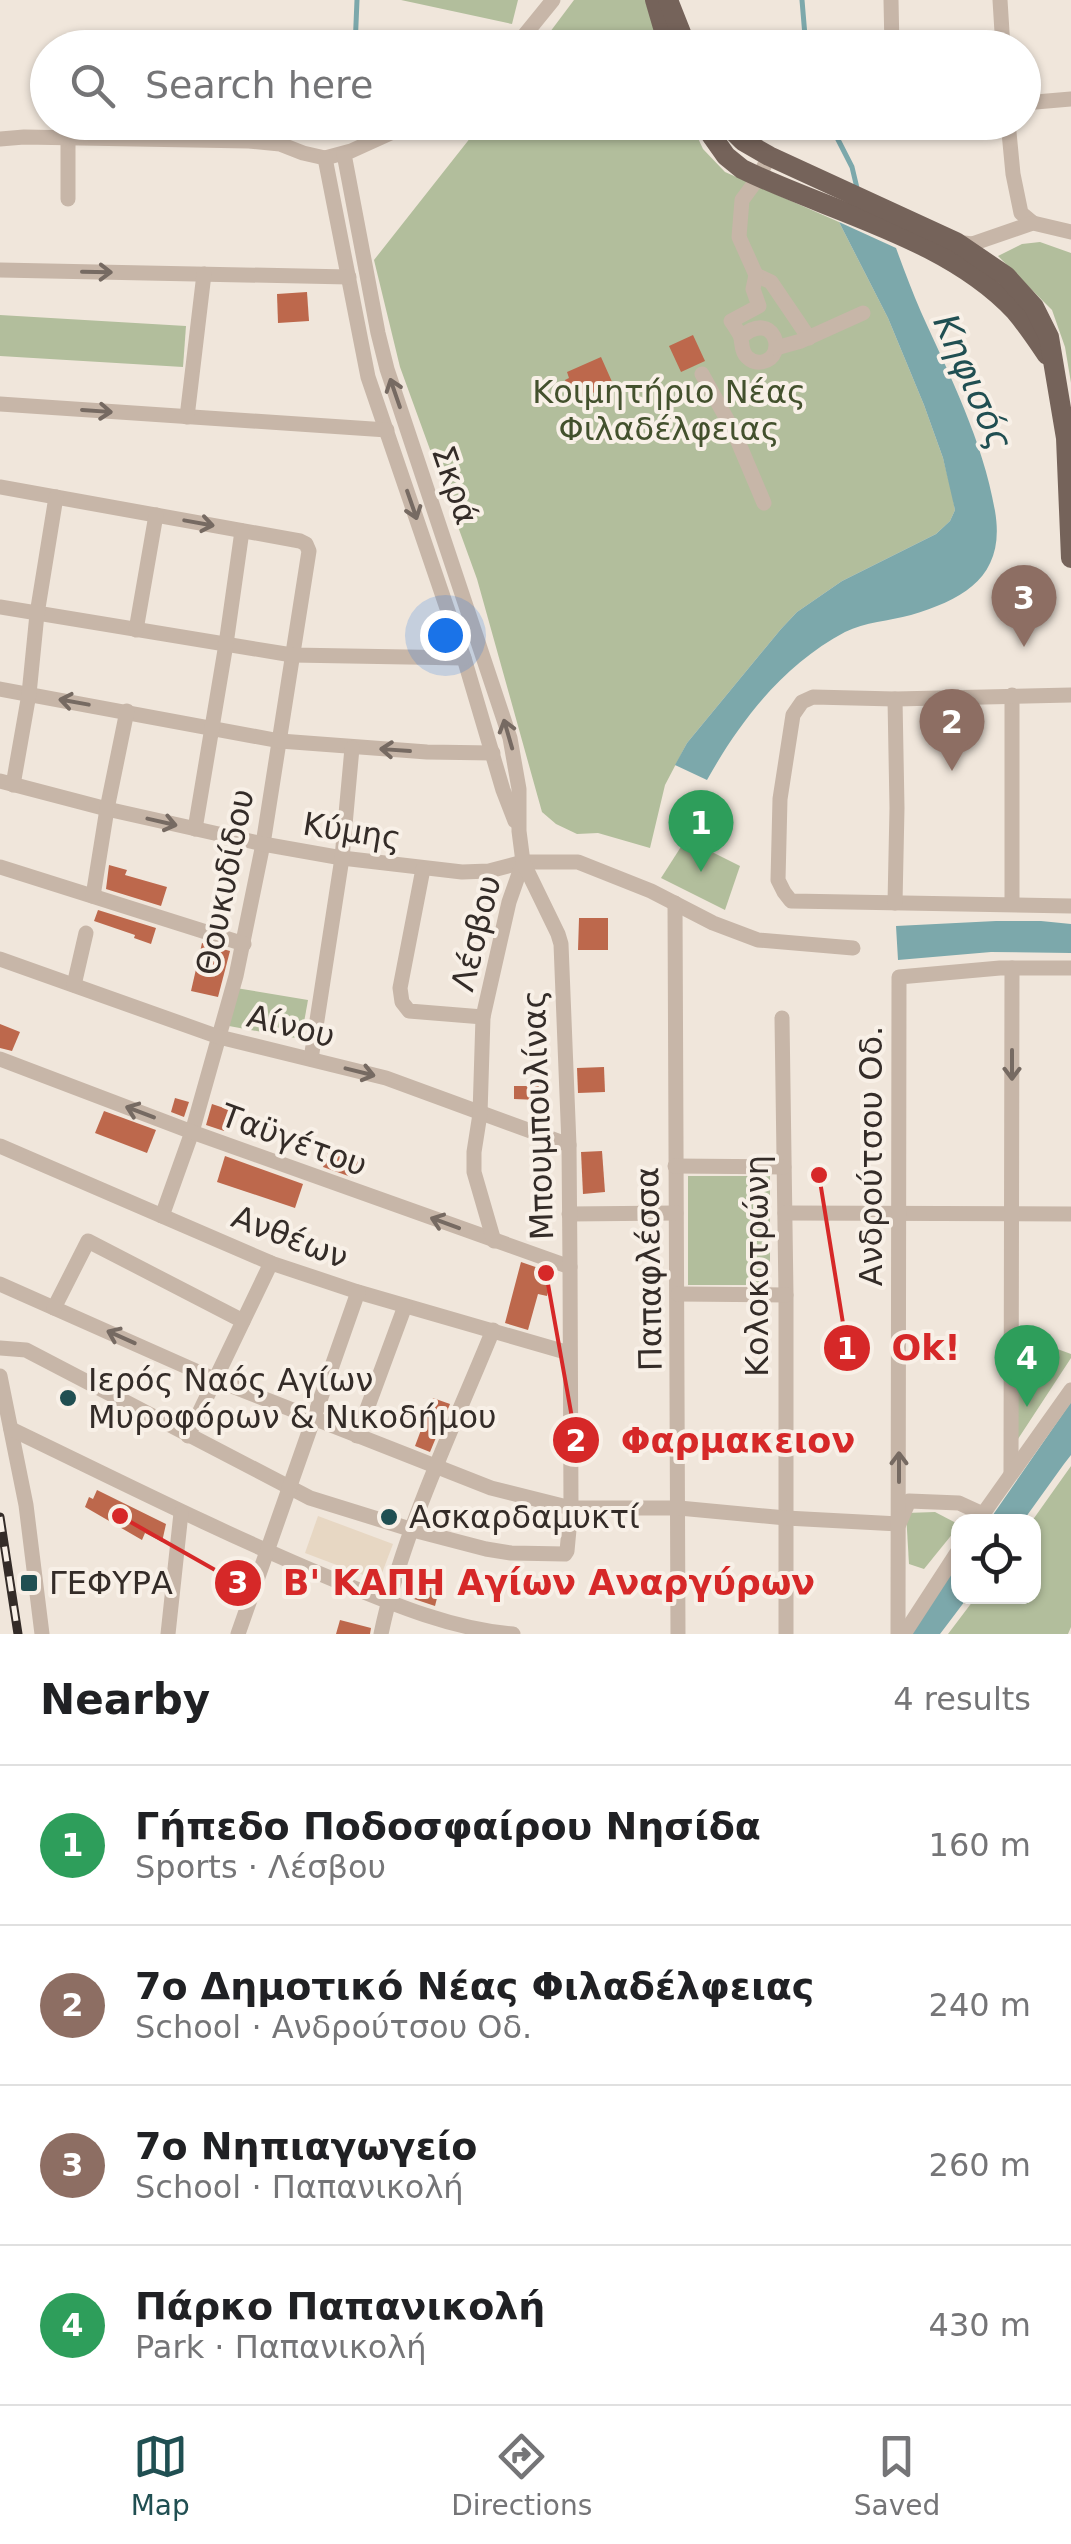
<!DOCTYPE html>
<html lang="en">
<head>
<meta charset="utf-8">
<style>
  body { margin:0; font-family:"DejaVu Sans",sans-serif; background:#f6f6f6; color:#202124 }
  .controls { position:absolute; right:30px; bottom:30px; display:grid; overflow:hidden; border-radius:20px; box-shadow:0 2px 8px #0004 }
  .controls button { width:90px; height:90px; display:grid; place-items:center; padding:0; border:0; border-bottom:2px solid #e0e0e0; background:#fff; color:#202124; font:50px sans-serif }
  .you { position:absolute; left:445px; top:635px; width:35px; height:35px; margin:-25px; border:8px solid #fff; border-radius:50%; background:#1a73e8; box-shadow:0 0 0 15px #1a73e833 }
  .badge { display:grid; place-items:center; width:65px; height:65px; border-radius:50%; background:#204f52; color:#fff; font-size:32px; font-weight:700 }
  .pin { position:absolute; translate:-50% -82px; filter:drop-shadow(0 2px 5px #0008) }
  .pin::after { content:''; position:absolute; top:52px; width:35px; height:30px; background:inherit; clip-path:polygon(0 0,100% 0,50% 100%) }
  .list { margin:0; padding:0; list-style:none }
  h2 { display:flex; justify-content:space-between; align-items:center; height:130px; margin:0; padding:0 40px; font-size:42px }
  h2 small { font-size:32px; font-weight:400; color:#757577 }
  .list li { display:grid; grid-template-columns:65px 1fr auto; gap:30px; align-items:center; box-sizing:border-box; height:160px; padding:0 40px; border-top:2px solid #e0e0e0 }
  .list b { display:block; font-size:38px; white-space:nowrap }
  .list p { margin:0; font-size:32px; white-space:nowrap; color:#757577 }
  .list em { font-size:32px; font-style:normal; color:#757577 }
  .icon { flex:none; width:55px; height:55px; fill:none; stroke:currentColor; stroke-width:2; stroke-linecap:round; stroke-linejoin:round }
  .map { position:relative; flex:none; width:1071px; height:1634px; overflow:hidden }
  .search { position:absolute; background:#fff; box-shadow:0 2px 8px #0004; left:30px; right:30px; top:30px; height:110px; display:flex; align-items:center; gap:25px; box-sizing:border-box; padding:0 35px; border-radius:55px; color:#757577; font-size:38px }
  .sheet { height:770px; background:#fff }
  nav { display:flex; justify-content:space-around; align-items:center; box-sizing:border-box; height:140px; border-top:2px solid #e0e0e0; background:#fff; font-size:28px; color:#757577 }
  nav a { display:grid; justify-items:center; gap:5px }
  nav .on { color:#204f52 }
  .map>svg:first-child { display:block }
  .green { fill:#b2be9c }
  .plaza { fill:#e7d7c3 }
  .water { fill:#7ca8ab }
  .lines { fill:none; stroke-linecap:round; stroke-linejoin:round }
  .stream { stroke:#7ca8ab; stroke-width:5 }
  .building { fill:#bd684c }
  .minor { stroke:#c7b6a8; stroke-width:15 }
  .major { stroke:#75635a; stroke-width:20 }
  .rail-casing { stroke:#342c28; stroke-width:9 }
  .rail { stroke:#f8f0e7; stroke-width:5; stroke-dasharray:15; stroke-linecap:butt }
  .oneway { stroke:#766a62 }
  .poi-dot { fill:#204f52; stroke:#f8f0e7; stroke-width:4 }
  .labels { text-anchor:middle; stroke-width:8; stroke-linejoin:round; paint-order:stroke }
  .park-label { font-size:32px; fill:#43512d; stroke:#f8f0e7 }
  .street-label { font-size:32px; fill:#342c28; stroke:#f8f0e7 }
  .poi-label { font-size:32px; fill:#342c28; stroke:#f8f0e7; text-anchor:start }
  .water-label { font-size:35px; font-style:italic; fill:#204f52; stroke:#f8f0e7 }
  .leader { fill:none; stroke:#d62828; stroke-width:4 }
  .callout-dot { fill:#d62828; stroke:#f8f0e7; stroke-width:4 }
  .mark-label { font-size:30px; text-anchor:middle; font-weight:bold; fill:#fff }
  .callout-label { font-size:35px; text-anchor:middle; font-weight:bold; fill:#d62828; stroke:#f8f0e7; stroke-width:8; stroke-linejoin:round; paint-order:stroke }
</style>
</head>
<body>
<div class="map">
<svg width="1071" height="1634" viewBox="0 0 1071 1634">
  <rect width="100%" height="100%" fill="#f0e6db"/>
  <!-- green -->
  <g class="green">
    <polygon points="401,0 518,0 512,24"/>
    <polygon points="574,0 645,0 660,47 538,48"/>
    <polygon points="482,123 691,123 703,149 725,172 839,222 888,318 924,405 943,458 952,493 955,510 950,521 936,534 842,581 797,612 781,629 687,743 665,785 650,848 598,833 577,834 556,824 542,812 477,579 400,367 374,260"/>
    <polygon points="1040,242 1071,253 1071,383 1065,347 1052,310 998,256 1022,244"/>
    <polygon points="0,315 186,326 183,367 0,356"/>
    <polygon points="686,839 740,866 725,910 661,878"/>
    <polygon points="236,988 308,1000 301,1039 229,1026"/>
    <rect x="688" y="1176" width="82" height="109"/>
    <polygon points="1052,1347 1071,1354 1071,1358 1016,1442 1016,1373 1040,1371"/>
    <polygon points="1071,1466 1071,1627 1068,1634 948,1634 976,1597 1034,1596 1034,1522 1032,1521"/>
    <polygon points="935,1512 958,1524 958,1527 924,1569 909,1564 906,1513"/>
  </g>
  <!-- plaza -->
  <polygon class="plaza" points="318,1516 393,1544 379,1581 305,1553"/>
  <!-- water -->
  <g class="water">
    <path d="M839,222L896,248C904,270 912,291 921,312C950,376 983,441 995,511C1006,575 966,599 911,615C889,621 865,622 845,632C783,665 740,721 707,780L675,765L687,743L781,629L797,612L842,581L936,534L950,521L955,510L943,458L924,405L888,318Z"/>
    <polygon points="996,921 1041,921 1071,924 1071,953 991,952 898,960 896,926"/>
    <polygon points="1071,1402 1071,1455 1064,1464 1023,1521 988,1522"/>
    <polygon points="958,1561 958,1596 968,1597 940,1634 906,1634"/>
  </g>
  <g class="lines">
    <!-- stream -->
    <g class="stream">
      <polyline points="802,0 806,48"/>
      <polyline points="355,48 357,0"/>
      <polyline points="829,122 852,167 857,188"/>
    </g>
  </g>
  <!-- building -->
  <g class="building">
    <polygon points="307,292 309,321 278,323 277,294"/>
    <polygon points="693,335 705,361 681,372 669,346"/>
    <polygon points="601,357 613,384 579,399 576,393 571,395 565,380 569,378 567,372"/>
    <polygon points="109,865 127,870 125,875 167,887 161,906 106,889"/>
    <polygon points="98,910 156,928 151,944 134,938 135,935 94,921"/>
    <polygon points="579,918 608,918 608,950 578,950"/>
    <polygon points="202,943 230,951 218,997 191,991"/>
    <polygon points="0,1024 20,1032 12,1051 0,1048"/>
    <polygon points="604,1067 605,1092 578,1093 577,1068"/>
    <polygon points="514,1086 539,1086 538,1100 514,1099"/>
    <polygon points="175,1098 189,1102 184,1117 171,1112"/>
    <polygon points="212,1104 230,1110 224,1131 206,1125"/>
    <polygon points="104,1111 156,1130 147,1153 95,1133"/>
    <polygon points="330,1147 362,1157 354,1178 323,1167"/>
    <polygon points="602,1151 605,1192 583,1194 581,1152"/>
    <polygon points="225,1156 303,1184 295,1208 217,1182"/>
    <polygon points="521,1262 553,1273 547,1296 538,1294 528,1330 505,1323"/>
    <polygon points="433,1398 450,1404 430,1452 415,1446"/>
    <polygon points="97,1490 166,1524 162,1542 145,1533 142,1540 85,1507 89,1497 93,1499"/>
    <polygon points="408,1577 440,1586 435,1606 402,1595"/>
    <polygon points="340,1620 371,1628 370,1634 336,1634"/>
  </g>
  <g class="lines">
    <!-- minor -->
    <g class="minor">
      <polyline points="891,0 892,48"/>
      <polyline points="1000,0 1003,48"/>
      <polyline points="514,48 553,0"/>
      <polyline points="1024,103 1071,99"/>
      <polyline points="1008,122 1013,174 1021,213 1033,223"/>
      <polyline points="68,137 68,199"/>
      <polyline points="0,139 24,137 249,141 280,144 303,153 325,158 351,151 415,122"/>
      <polyline points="325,158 368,377 464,658 503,790 515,821"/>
      <polyline points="956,242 972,244 1033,223 1071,232"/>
      <polyline points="0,270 349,277"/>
      <polyline points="756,275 771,282 809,338"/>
      <path d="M741,337C774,308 789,357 762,362C756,363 751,361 747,357C740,350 743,342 740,335C737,330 734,325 731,321L759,306L753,289L756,275L739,237L742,200L759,177L769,156"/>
      <polyline points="776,348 801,341 863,313"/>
      <polyline points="702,374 734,432 764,503"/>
      <polyline points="0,404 387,430"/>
      <polyline points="187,417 204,274"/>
      <polyline points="0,487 300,541 306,544 309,551 263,844 236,976 192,1132 162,1216"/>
      <polyline points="0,607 292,655 464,658"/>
      <polyline points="136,630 156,515"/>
      <polyline points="0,689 280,741 427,752 493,753"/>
      <polyline points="1012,695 1012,904"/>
      <polyline points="1071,695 895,699 813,697 802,702 793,715 780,799 778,880 784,892 791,901 1071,906"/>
      <polyline points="0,781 107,809 263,844 342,858 462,872 489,871 523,862 578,862 651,891 713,923 758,940 853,948"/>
      <polyline points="13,785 29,694 37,614 56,497"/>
      <polyline points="195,829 226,644 242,531"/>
      <polyline points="0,867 244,944"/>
      <polyline points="423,869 400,988 402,1002 409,1011 483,1017"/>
      <polyline points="93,896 107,809 127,711"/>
      <polyline points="675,903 678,1634"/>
      <polyline points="895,903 897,808 895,699"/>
      <polyline points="0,959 219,1037 386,1078 569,1145"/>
      <polyline points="74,985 86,933"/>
      <polyline points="782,1018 786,1295 786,1634"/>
      <polyline points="0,1059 192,1132 570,1267"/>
      <polyline points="311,1059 342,858 352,748"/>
      <polyline points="0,1146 271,1263 358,1292 569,1353"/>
      <polyline points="675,1166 784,1167"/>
      <polyline points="785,1213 1071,1214"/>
      <polyline points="569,1214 676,1213"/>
      <polyline points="494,1241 474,1172 474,1152 480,1114 483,1017 509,902 523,862"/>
      <polyline points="0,1284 214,1379 491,1488 571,1508 679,1508 786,1518 899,1524 909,1501 959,1503 983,1514"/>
      <polyline points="678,1294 786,1295"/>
      <polyline points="54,1308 88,1241 243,1321"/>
      <polyline points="0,1348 26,1350 310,1498 413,1530 486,1549 511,1553 565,1554 567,1551 571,1508 570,1267 569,1145 561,944 558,934 523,862 519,831 519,789 510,738 387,369 378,333 344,154"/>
      <polyline points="0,1376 26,1505 42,1634"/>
      <path d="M11,1429C117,1480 222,1533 330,1578C388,1602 450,1629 513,1634"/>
      <polyline points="188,1436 271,1263"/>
      <polyline points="357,1436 405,1306"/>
      <polyline points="1011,1473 1012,968"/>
      <polyline points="978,1521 1071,1390"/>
      <polyline points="168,1634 181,1513"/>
      <polyline points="238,1634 358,1292"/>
      <path d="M381,1634C402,1533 454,1426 493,1330"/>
      <polyline points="898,1634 899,977 1000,968 1071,968"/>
      <polyline points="904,1634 958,1551"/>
    </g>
    <!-- major -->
    <g class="major">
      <polyline points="655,0 669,48"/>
      <polyline points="668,0 687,48"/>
      <path d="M702,122L726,156L742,169C830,212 947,238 1015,311C1027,325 1037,340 1047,355"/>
      <polyline points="724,122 743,141 769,156 956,242 1006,276 1034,307 1049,337 1066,438 1071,558"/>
    </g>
    <!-- rail casing -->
    <g class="rail-casing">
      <polyline id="rail" points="0,1517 18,1634"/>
    </g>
    <!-- rail -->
    <use href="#rail" class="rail"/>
  </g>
  <!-- one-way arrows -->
  <defs><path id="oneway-shaft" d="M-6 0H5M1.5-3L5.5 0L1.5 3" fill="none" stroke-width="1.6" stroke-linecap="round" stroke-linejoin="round" transform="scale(2.5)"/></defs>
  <g class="oneway">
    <use href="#oneway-shaft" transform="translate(97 272) rotate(1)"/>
    <use href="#oneway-shaft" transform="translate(395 393) rotate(-109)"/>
    <use href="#oneway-shaft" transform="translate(97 411) rotate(4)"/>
    <use href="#oneway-shaft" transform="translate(412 505) rotate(71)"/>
    <use href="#oneway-shaft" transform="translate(199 523) rotate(10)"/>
    <use href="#oneway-shaft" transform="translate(74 702) rotate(-170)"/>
    <use href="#oneway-shaft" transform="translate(508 734) rotate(-106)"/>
    <use href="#oneway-shaft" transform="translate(395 750) rotate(-176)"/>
    <use href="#oneway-shaft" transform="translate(162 822) rotate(13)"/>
    <use href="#oneway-shaft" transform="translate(1012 1065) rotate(90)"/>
    <use href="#oneway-shaft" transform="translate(360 1072) rotate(14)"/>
    <use href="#oneway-shaft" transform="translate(140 1112) rotate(-159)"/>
    <use href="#oneway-shaft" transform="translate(445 1223) rotate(-160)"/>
    <use href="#oneway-shaft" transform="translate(121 1337) rotate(-156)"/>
    <use href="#oneway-shaft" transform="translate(899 1467) rotate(-90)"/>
  </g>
  <!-- markers -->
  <g class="poi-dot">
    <circle cx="68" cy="1398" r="10"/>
    <circle cx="389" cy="1517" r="10"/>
    <rect x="19" y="1573" width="20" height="20" rx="5"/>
  </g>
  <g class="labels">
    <!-- park labels -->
    <g class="park-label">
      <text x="669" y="403">Κοιμητήριο Νέας<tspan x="669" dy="37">Φιλαδέλφειας</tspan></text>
    </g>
    <!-- street labels -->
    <g class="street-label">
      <text transform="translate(455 485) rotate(71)" y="11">Σκρά</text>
      <text transform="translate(352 831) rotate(9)" y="11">Κύμης</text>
      <text transform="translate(225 882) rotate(-79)" y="11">Θουκυδίδου</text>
      <text transform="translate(476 933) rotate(-76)" y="11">Λέσβου</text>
      <text transform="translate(291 1026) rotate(14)" y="11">Αίνου</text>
      <text transform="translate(538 1115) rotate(-92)" y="11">Μπουμπουλίνας</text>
      <text transform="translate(294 1140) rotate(20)" y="11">Ταϋγέτου</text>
      <text transform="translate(871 1156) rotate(-90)" y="11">Ανδρούτσου Οδ.</text>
      <text transform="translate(290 1237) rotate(21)" y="11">Ανθέων</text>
      <text transform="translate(757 1266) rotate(-90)" y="11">Κολοκοτρώνη</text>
      <text transform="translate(649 1269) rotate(-91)" y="11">Παπαφλέσσα</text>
    </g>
    <!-- poi labels -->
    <g class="poi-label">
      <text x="88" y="1391">Ιερός Ναός Αγίων<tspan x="88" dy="37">Μυροφόρων &amp; Νικοδήμου</tspan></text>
      <text x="409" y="1528">Ασκαρδαμυκτί</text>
      <text x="49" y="1594">ΓΕΦΥΡΑ</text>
    </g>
    <!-- water labels -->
    <g class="water-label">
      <text transform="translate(973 382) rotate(66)" y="12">Κηφισός</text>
    </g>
  </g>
  <!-- callouts -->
  <path class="leader" d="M819 1175L847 1348M546 1273L576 1440M120 1516L238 1583"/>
  <g class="callout-dot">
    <circle cx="819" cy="1175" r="10"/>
    <circle cx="546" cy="1273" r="10"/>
    <circle cx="120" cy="1516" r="10"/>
    <circle cx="847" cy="1348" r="25"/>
    <circle cx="576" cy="1440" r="25"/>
    <circle cx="238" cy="1583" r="25"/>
  </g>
  <g class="mark-label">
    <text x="847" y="1359">1</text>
    <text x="576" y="1451">2</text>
    <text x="238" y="1593">3</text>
  </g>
  <g class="callout-label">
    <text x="926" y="1360">Ok!</text>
    <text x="738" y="1453">Φαρμακειον</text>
    <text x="549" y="1595">Β' ΚΑΠΗ Αγίων Αναργύρων</text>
  </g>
</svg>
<div class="controls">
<button><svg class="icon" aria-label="locate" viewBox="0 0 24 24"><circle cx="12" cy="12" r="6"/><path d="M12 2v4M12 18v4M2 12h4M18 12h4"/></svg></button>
</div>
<div class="you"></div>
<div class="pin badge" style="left:701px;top:872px;background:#2e9e5b">1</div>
<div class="pin badge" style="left:952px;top:771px;background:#8d6e63">2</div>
<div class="pin badge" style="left:1024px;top:647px;background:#8d6e63">3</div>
<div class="pin badge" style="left:1027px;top:1407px;background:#2e9e5b">4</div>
<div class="search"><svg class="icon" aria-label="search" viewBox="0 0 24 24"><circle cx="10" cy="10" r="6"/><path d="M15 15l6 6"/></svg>Search here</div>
</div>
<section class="sheet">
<h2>Nearby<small>4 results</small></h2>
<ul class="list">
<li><span class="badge" style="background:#2e9e5b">1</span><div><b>Γήπεδο Ποδοσφαίρου Νησίδα</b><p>Sports · Λέσβου</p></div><em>160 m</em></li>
<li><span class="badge" style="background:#8d6e63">2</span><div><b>7ο Δημοτικό Νέας Φιλαδέλφειας</b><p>School · Ανδρούτσου Οδ.</p></div><em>240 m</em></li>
<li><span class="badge" style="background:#8d6e63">3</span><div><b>7ο Νηπιαγωγείο</b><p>School · Παπανικολή</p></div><em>260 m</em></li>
<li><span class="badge" style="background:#2e9e5b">4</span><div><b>Πάρκο Παπανικολή</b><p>Park · Παπανικολή</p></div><em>430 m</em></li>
</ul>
</section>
<nav>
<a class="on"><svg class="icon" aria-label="map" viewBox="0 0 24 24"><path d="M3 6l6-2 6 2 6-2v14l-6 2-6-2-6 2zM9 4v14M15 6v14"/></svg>Map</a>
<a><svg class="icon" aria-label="directions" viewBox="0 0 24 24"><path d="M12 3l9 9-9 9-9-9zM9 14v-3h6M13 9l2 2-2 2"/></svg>Directions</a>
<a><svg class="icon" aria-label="saved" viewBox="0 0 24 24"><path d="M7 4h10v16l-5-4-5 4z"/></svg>Saved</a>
</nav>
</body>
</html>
